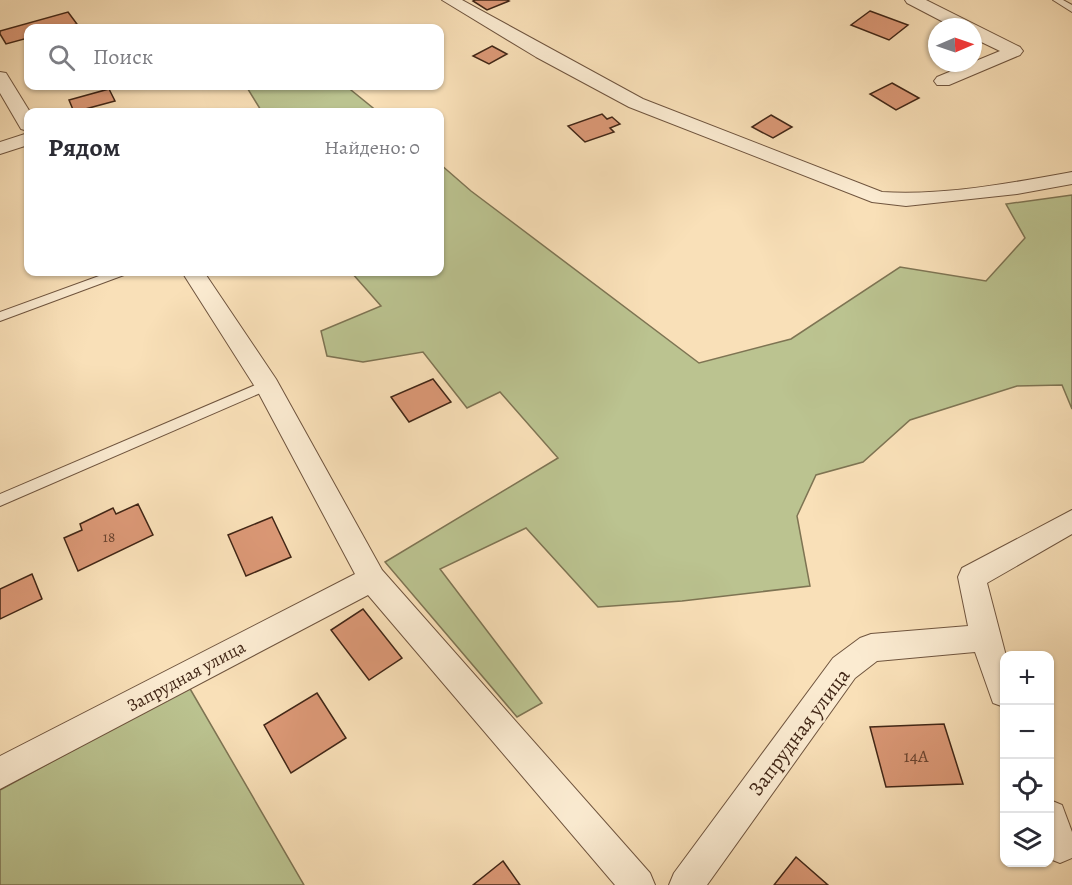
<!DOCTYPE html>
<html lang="ru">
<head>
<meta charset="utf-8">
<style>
  body { margin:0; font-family:Alegreya,serif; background:#f2f2f3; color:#2b2b33 }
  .controls { position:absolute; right:18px; bottom:18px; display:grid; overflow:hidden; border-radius:12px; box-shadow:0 2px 4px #0004 }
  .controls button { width:54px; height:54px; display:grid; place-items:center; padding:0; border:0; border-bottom:2px solid #e1e1e2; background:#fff; color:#2b2b33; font:30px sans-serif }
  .compass { position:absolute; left:928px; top:18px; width:54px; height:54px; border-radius:50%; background:#fff; box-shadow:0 2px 4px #0004; rotate:88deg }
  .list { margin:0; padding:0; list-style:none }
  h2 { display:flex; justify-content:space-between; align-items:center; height:78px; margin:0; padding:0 24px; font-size:26px }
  h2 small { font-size:20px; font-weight:400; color:#7c7c81 }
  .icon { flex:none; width:33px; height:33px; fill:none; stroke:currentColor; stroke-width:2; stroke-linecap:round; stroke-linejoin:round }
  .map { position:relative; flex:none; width:1072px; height:885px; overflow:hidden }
  .search { position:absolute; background:#fff; box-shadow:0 2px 4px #0004; left:24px; top:24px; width:420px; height:66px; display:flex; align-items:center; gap:15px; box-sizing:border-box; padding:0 21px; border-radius:12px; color:#7c7c81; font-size:22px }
  .panel { position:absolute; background:#fff; box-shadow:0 2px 4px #0004; left:24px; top:108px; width:420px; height:168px; border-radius:12px }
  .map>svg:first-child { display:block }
  .green { fill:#bbc390; stroke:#7e7453; stroke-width:1.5 }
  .building { fill:#db9876; stroke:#412616; stroke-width:1.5 }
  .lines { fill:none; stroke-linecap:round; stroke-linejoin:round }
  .service-casing { stroke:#6f543e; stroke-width:2 }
  .minor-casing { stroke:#6f543e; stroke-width:2 }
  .service { fill:#fbebd1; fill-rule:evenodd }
  .minor { fill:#fbebd1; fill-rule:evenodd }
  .labels { text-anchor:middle; stroke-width:4.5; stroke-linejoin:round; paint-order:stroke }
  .number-label { font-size:15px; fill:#68422e }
  .street-label { font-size:18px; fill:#412616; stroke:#fbebd1 }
  .near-number-label { font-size:18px; fill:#68422e }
  .near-street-label { font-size:21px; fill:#412616; stroke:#fbebd1 }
</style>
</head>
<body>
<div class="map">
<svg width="1072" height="885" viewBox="0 0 1072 885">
  <rect width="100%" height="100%" fill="#f9e0b8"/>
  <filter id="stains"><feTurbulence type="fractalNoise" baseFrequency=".00333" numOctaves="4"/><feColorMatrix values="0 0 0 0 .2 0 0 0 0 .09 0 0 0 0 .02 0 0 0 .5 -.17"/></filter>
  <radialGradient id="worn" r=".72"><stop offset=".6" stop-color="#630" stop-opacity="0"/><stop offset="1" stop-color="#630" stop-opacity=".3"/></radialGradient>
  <!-- green -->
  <g class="green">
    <polygon points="246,86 346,86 378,112 262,112"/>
    <polygon points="440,164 471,191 699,363 791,339 900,267 986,281 1025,238 1006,204 1072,195 1072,409 1062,385 1017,386 910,420 863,462 816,475 797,516 810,586 682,601 598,607 526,528 440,569 542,703 517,717 385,562 558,458 500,392 467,408 423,352 363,362 327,356 321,331 381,306 351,272 440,272"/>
    <polygon points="189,687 304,885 0,885 0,790"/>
  </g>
  <!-- building -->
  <g class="building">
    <polygon points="475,0 507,0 509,1 487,10 473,1"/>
    <polygon points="870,11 908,25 889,40 851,25"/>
    <polygon points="68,12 77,24 62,28 28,28 28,38 6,44 0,34 0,31"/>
    <polygon points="492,46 507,54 489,64 473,56"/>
    <polygon points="892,83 919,98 896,110 870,94"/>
    <polygon points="109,89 115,101 74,112 69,100"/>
    <polygon points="602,114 607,119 612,117 620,124 610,128 614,132 585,142 568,126"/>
    <polygon points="771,115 792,127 773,138 752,127"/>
    <polygon points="433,379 451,402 409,422 391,397"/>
    <polygon points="138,504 153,535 78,571 64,538 82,530 80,524 113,508 116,514"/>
    <polygon points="272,517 291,557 246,576 228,535"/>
    <polygon points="32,574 42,599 0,619 0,589"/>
    <polygon points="363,609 402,658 369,680 331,630"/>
    <polygon points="317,693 346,738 291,773 264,725"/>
    <polygon points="944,724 963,784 886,787 870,727"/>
    <polygon points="796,857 828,885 774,885"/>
    <polygon points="503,861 520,885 473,885"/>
  </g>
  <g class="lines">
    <!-- service casing -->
    <g class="service-casing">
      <g id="service">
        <polygon points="1053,0 1063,0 1072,5 1072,12"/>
        <polygon points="110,272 126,272 124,275 0,321 0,312"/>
        <polygon points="267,380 273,385 272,388 0,506 0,494"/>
      </g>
    </g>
    <!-- minor casing -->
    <g class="minor-casing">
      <g id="minor">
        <path d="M442,0H462L643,99L882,192C943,196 1012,183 1072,172V184L1017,194L906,206L872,202L629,107L536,57Z"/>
        <polygon points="905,0 926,0 1020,47 1023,51 1020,55 949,85 937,85 934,81 937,77 1000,51 973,38 973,27 953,27 907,3"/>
        <polygon points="0,72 6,73 30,112 28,131 21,129 0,93"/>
        <polygon points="28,133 28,145 0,154 0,142"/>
        <polygon points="182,272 204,272 276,379 382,570 650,873 655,885 615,885 368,595 0,789 0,756 355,574 257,390"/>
        <polygon points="1072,510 1072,534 987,583 1006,656 1004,707 993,703 975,652 877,661 855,678 707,885 669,885 674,873 833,658 860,638 871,634 968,626 958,577 962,568"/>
        <polygon points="1050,800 1062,805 1072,832 1072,858 1060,863 1050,859"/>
      </g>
    </g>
    <!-- service -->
    <use href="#service" class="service"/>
    <!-- minor -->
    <use href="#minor" class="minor"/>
  </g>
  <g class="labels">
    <!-- number labels -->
    <g class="number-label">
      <text x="109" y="542">18</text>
    </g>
    <!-- street labels -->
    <g class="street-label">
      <text transform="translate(186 676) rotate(-28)" y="6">Запрудная улица</text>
    </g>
    <!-- near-number labels -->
    <g class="near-number-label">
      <text x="916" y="762">14А</text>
    </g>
    <!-- near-street labels -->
    <g class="near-street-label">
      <text transform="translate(799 732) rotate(-53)" y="7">Запрудная улица</text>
    </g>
  </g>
  <rect width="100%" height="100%" filter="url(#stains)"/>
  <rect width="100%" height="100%" fill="url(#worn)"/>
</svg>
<div class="controls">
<button>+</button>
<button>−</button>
<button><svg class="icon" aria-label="locate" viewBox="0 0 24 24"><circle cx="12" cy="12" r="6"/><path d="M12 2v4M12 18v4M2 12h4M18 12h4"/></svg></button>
<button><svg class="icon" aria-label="layers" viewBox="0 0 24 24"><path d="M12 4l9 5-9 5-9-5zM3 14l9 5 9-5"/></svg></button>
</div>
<svg class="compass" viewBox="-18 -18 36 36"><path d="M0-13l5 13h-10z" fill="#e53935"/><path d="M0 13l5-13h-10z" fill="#7c7c81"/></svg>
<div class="search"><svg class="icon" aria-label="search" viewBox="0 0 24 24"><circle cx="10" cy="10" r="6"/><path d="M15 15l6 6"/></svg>Поиск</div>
<section class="panel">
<h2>Рядом<small>Найдено: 0</small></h2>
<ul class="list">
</ul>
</section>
</div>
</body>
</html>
